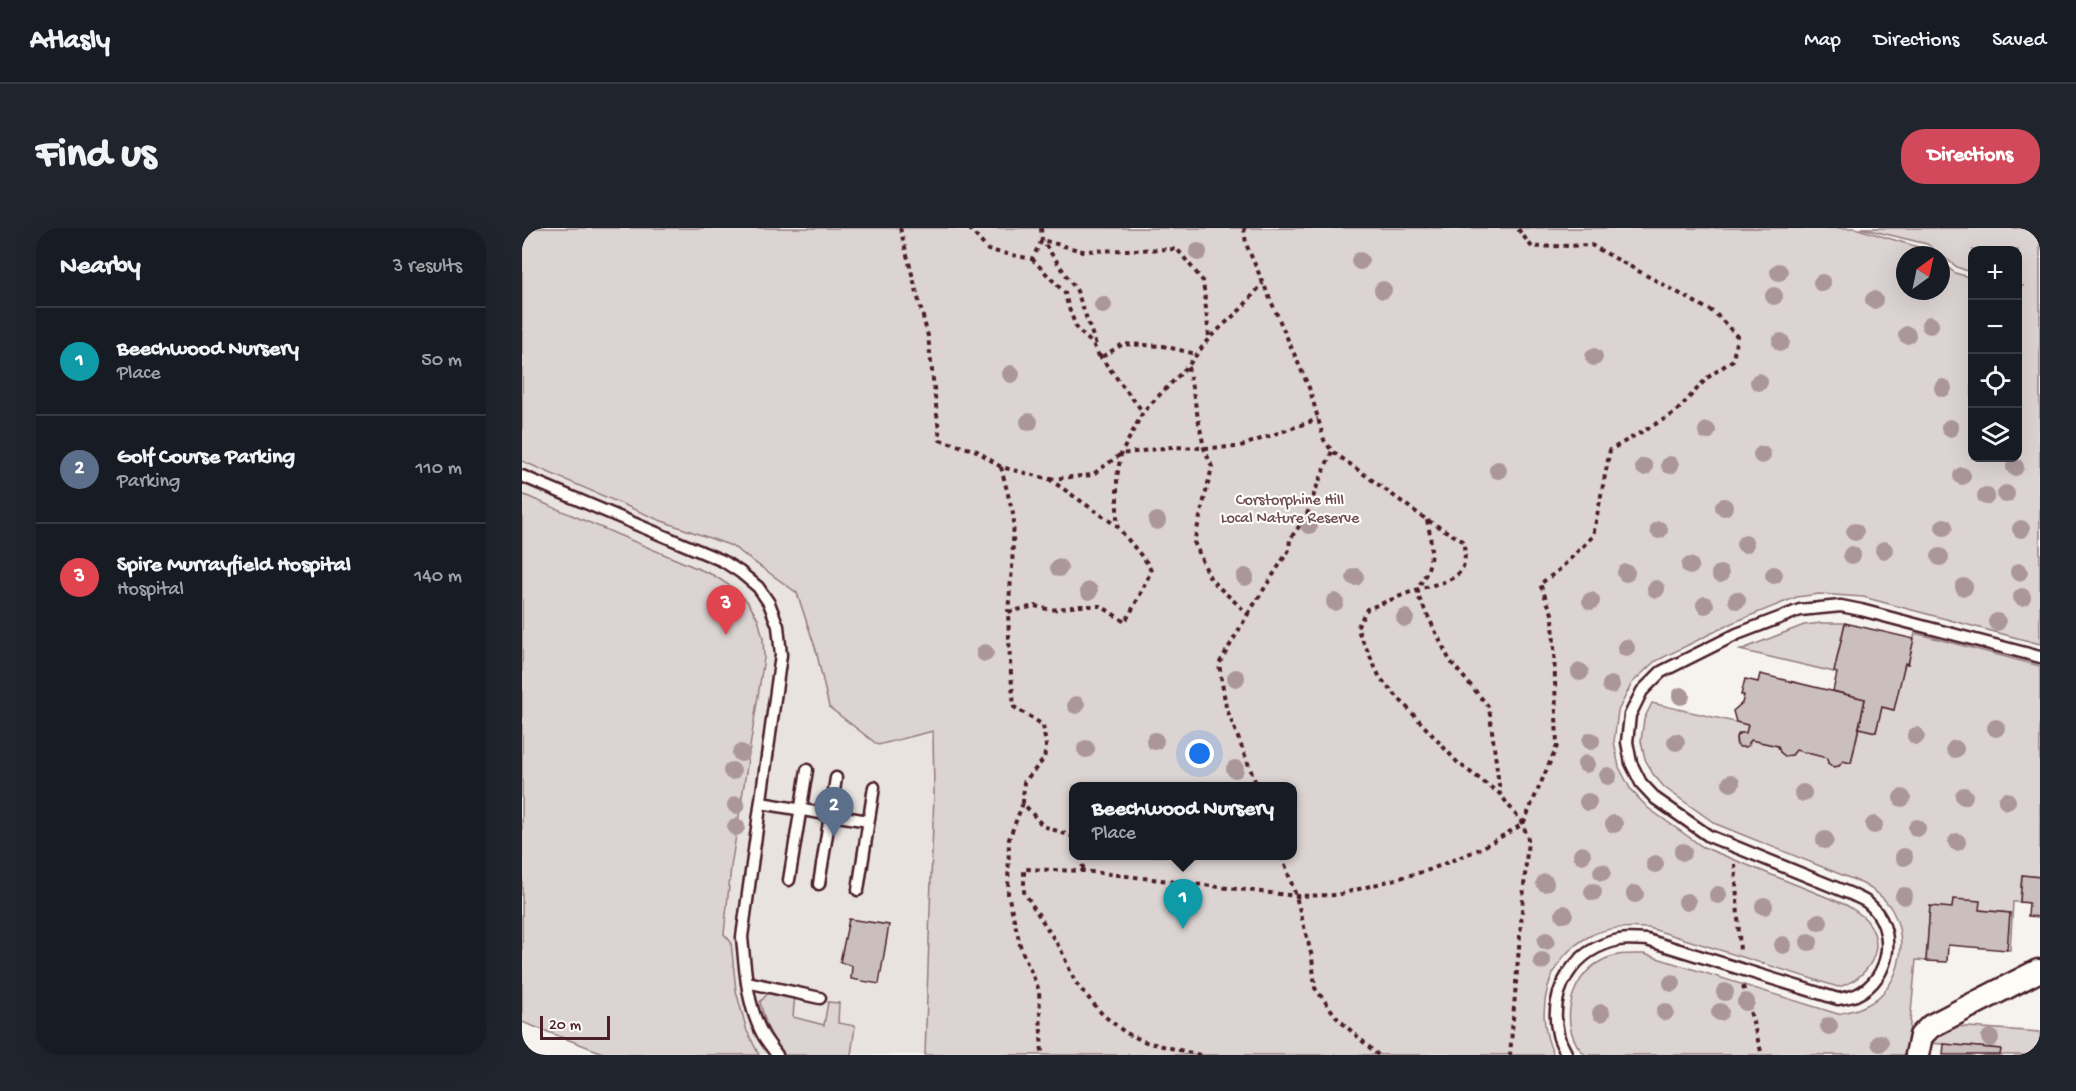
<!DOCTYPE html>
<html lang="en">
<head>
<meta charset="utf-8">
<style>
  body { margin:0; font-family:"Gochi Hand",sans-serif; background:#20242c; color:#f1f3f6 }
  .controls { position:absolute; right:18px; top:18px; display:grid; overflow:hidden; border-radius:12px; box-shadow:0 6px 24px #0002 }
  .controls button { width:54px; height:54px; display:grid; place-items:center; padding:0; border:0; border-bottom:2px solid #363941; background:#171b24; color:#f1f3f6; font:30px sans-serif }
  .compass { position:absolute; left:1374px; top:18px; width:54px; height:54px; border-radius:50%; background:#171b24; box-shadow:0 6px 24px #0002; rotate:33deg }
  .scale { position:absolute; left:18px; bottom:15px; width:70px; box-sizing:border-box; padding-left:6px; border:3px solid #4a1f2b; border-top:0; font-size:16px; line-height:21px; white-space:nowrap; color:#4a1f2b; -webkit-text-stroke:4px #fdfcf7; paint-order:stroke }
  .you { position:absolute; left:678px; top:526px; width:21px; height:21px; margin:-15px; border:4px solid #fff; border-radius:50%; background:#1a73e8; box-shadow:0 0 0 9px #1a73e833 }
  .badge { display:grid; place-items:center; width:39px; height:39px; border-radius:50%; background:#d1495b; color:#fff; font-size:20px; font-weight:700 }
  .pin { position:absolute; translate:-50% -50px; filter:drop-shadow(0 2px 3px #0008) }
  .pin::after { content:''; position:absolute; top:32px; width:21px; height:18px; background:inherit; clip-path:polygon(0 0,100% 0,50% 100%) }
  .popup { position:absolute; left:547px; top:554px; width:228px; height:78px; box-sizing:border-box; display:grid; place-content:center; border-radius:12px; background:#171b24; filter:drop-shadow(0 2px 4px #0005); font-size:20px; white-space:nowrap; color:#9ea1a6 }
  .popup b { font-size:22px; color:#f1f3f6 }
  .popup::after { content:''; position:absolute; left:50%; top:100%; margin-left:-12px; border:12px solid transparent; border-top-color:#171b24 }
  .list { margin:0; padding:0; list-style:none }
  h2 { display:flex; justify-content:space-between; align-items:center; height:78px; margin:0; padding:0 24px; font-size:26px }
  h2 small { font-size:20px; font-weight:400; color:#9ea1a6 }
  .list li { display:grid; grid-template-columns:39px 1fr auto; gap:18px; align-items:center; box-sizing:border-box; height:108px; padding:0 24px; border-top:2px solid #363941 }
  .list b { display:block; font-size:22px; white-space:nowrap }
  .list p { margin:0; font-size:20px; white-space:nowrap; color:#9ea1a6 }
  .list em { font-size:20px; font-style:normal; color:#9ea1a6 }
  .icon { flex:none; width:33px; height:33px; fill:none; stroke:currentColor; stroke-width:2; stroke-linecap:round; stroke-linejoin:round }
  .map { position:relative; flex:none; width:1518px; height:827px; overflow:hidden; border-radius:24px }
  header { display:flex; align-items:center; gap:36px; box-sizing:border-box; height:84px; padding:0 30px; background:#171b24; border-bottom:2px solid #363941 }
  header strong { font-size:28px }
  nav { display:flex; gap:33px; margin-inline-start:auto; font-size:21px }
  .intro { display:flex; align-items:center; justify-content:space-between; box-sizing:border-box; height:144px; padding:0 36px }
  h1 { margin:0; font-size:42px }
  .button { padding:15px 27px; border-radius:24px; background:#d1495b; color:#fff; font-size:21px; font-weight:700 }
  main { display:flex; gap:36px; padding:0 36px }
  aside { flex:1; background:#171b24; border-radius:24px; box-shadow:0 6px 24px #0002 }
  .map>svg:first-child { display:block }
  .built { fill:#e9e3e0 }
  .green { fill:#dcd4d2; stroke:#937a7e; stroke-width:1.5; fill-rule:evenodd }
  .building { fill:#cbbfbe; stroke:#4a1f2b; stroke-width:1.5 }
  .lines { fill:none; stroke-linecap:round; stroke-linejoin:round }
  .lane-casing { stroke:#4a1f2b; stroke-width:15 }
  .street-casing { stroke:#4a1f2b; stroke-width:27 }
  .path { stroke:#4a1f2b; stroke-width:4; stroke-dasharray:4.5 4.5; stroke-linecap:butt }
  .lane { stroke:#fdfcf7; stroke-width:10 }
  .street { stroke:#fdfcf7; stroke-width:22 }
  .tree { fill:#ab979a }
  .labels { text-anchor:middle; stroke-width:4.5; stroke-linejoin:round; paint-order:stroke }
  .park-label { font-size:16px; fill:#6e4c55; stroke:#fdfcf7 }
</style>
</head>
<body>
<header>
<strong>Atlasly</strong>
<nav><a>Map</a><a>Directions</a><a>Saved</a></nav>
</header>
<div class="intro"><h1>Find us</h1><a class="button">Directions</a></div>
<main>
<aside>
<h2>Nearby<small>3 results</small></h2>
<ul class="list">
<li><span class="badge" style="background:#0f9aa8">1</span><div><b>Beechwood Nursery</b><p>Place</p></div><em>50 m</em></li>
<li><span class="badge" style="background:#5c6f8a">2</span><div><b>Golf Course Parking</b><p>Parking</p></div><em>110 m</em></li>
<li><span class="badge" style="background:#e0444e">3</span><div><b>Spire Murrayfield Hospital</b><p>Hospital</p></div><em>140 m</em></li>
</ul>
</aside>
<div class="map">
<svg width="1518" height="827" viewBox="0 0 1518 827">
  <rect width="100%" height="100%" fill="#f6f3ef"/>
  <filter id="ink" filterUnits="userSpaceOnUse"><feTurbulence type="fractalNoise" baseFrequency=".0167" numOctaves="2"/><feDisplacementMap in="SourceGraphic" scale="12" xChannelSelector="R" yChannelSelector="G"/><feConvolveMatrix kernelMatrix="1 2 1 2 8 2 1 2 1" color-interpolation-filters="sRGB"/></filter>
  <g filter="url(#ink)">
    <!-- built -->
    <polygon class="built" points="0,0 411,503 412,565 403,827 86,827 0,794"/>
    <!-- green -->
    <g class="green">
      <path d="M0,0H1333L1399,20L1409,27H1383V63H1419V34L1433,45L1450,50V230H1496V58H1502L1496,57V22H1450V45L1435,39L1405,16L1339,0H1518V416L1341,369L1297,366L1275,369L1210,395L1132,434L1110,455L1096,483L1092,514L1097,539L1109,562L1126,580L1181,619L1324,677C1332,682 1340,686 1346,694C1366,722 1344,752 1316,759L1127,700C1107,699 1087,698 1068,708C1024,730 1011,785 1032,827H403L412,565L411,503L356,517L307,479L294,422L275,365L210,318L137,292L0,233ZM552,558H771V628H552Z"/>
      <polygon points="0,266 191,347 210,359 225,373 236,391 241,410 242,430 209,639 202,706 209,714 214,763 225,803 237,827 86,827 0,794"/>
      <polygon points="1300,395 1323,395 1312,444 1218,422 1282,397"/>
      <path d="M1393,405L1518,438V649L1500,647L1498,674H1491L1488,722H1485L1488,685L1457,682L1431,671L1430,680L1408,678L1404,733L1394,732L1385,827H1063C1035,800 1047,748 1081,732C1095,725 1108,726 1122,726L1316,786C1323,784 1331,783 1338,780C1377,766 1389,716 1370,682C1362,668 1349,660 1335,653L1194,596L1143,560L1131,546L1123,531L1119,513L1122,491L1130,475L1226,497L1224,505H1218L1214,509V515L1218,519L1227,518L1229,512L1256,518L1258,524L1263,528L1270,527L1274,522L1305,530L1306,535L1311,539L1317,538L1321,533L1329,535L1337,500L1354,504L1360,479L1371,482L1383,435L1386,436Z"/>
      <polygon points="250,761 273,766 271,789 302,797 306,774 317,775 316,795 333,798 329,827 261,827 245,799 238,774"/>
      <polygon points="1432,798 1518,804 1518,827 1478,827 1479,821 1408,815 1411,809"/>
    </g>
    <!-- building -->
    <g class="building">
      <polygon points="1323,395 1392,411 1386,436 1383,435 1372,482 1360,479 1354,504 1337,500 1343,471 1311,463 1315,445 1312,444"/>
      <polygon points="1238,446 1343,471 1329,535 1321,533 1317,538 1311,539 1306,535 1305,530 1274,522 1270,527 1263,528 1258,524 1256,518 1229,512 1224,519 1218,519 1215,517 1214,509 1218,505 1224,505 1226,497 1214,494 1211,483 1220,475 1222,467 1219,467 1223,451 1236,454"/>
      <polygon points="1500,647 1518,649 1518,689 1506,688 1507,675 1498,674"/>
      <polygon points="1431,671 1458,673 1457,682 1488,685 1485,722 1426,717 1425,734 1404,733 1408,678 1430,680"/>
      <polygon points="327,691 367,697 357,756 329,751 330,738 318,734"/>
      <polygon points="1422,816 1479,821 1478,827 1421,827"/>
    </g>
    <g class="lines">
      <!-- lane casing -->
      <g class="lane-casing">
        <g id="lane">
          <path d="M0,248L201,333L218,344L236,359L247,375L256,398L259,427L220,709C223,741 225,778 241,807C245,814 251,821 255,827"/>
          <polyline points="239,575 346,593"/>
          <polyline points="267,652 285,542"/>
          <polyline points="297,656 314,550"/>
          <polyline points="336,662 352,559"/>
          <polyline points="225,754 298,770"/>
          <path d="M1045,827C1042,820 1037,813 1036,806C1026,762 1052,721 1097,712C1105,710 1116,712 1125,712L1316,771C1322,770 1329,769 1334,767C1370,750 1376,700 1346,675C1341,671 1334,669 1329,666L1187,608L1134,571L1119,555L1109,535L1105,514L1108,487L1120,463L1139,444L1215,406L1278,382L1319,378L1339,382L1518,429"/>
        </g>
      </g>
      <!-- street casing -->
      <g class="street-casing">
        <polyline id="street" points="1395,827 1399,808 1409,798 1516,743"/>
      </g>
      <!-- path -->
      <g class="path">
        <polyline points="378,0 406,108 418,212 455,223 479,239 527,251 595,298"/>
        <polyline points="447,0 466,22 510,31 520,12 560,23 655,21 681,53 687,109"/>
        <polyline points="519,0 520,12 555,63 574,117"/>
        <path d="M722,0L724,16L788,162L802,212L810,223L905,292L941,313C950,354 924,352 894,362C878,368 861,375 845,381L835,400L858,450L936,535L978,566L1001,596L1006,611L988,827"/>
        <polyline points="510,31 543,65 546,78 555,101 571,116 578,130 601,116 641,118 674,126"/>
        <polyline points="577,127 621,184"/>
        <polyline points="666,139 682,220 690,239 672,314 689,352 726,386 697,436 704,479 735,558"/>
        <polyline points="479,239 492,290 490,340 486,384"/>
        <polyline points="528,251 570,247 599,226 649,219 682,220 716,219 796,191"/>
        <path d="M905,292C909,309 911,324 906,341C903,350 895,357 896,368L928,433L967,479L978,565"/>
        <polyline points="726,386 767,322 768,311 784,289 795,258 810,223"/>
        <polyline points="501,575 487,611 486,666 499,721 517,762 520,827"/>
        <polyline points="552,609 521,598 501,575 502,554 522,531 524,518 521,497 492,479 488,434 486,384 513,378 529,382 557,378 579,378 603,394 616,371 629,343 626,336 595,298 595,249 599,226 621,184 666,138 687,110 719,81 741,55"/>
        <polyline points="558,628 562,643"/>
        <polyline points="760,628 774,668 790,729 793,760 816,791 856,827"/>
        <polyline points="1213,636 1218,724"/>
        <polyline points="1221,758 1240,827"/>
        <polyline points="678,827 624,814 604,805 581,787 553,754 539,722 502,664 502,641 562,643 774,668 815,667 907,642 958,621 1001,596 1035,518 1031,388 1018,356 1037,342 1071,308 1088,222 1153,185 1185,150 1211,132 1215,108 1193,85 1069,17 1010,19 995,0"/>
      </g>
      <!-- lane -->
      <use href="#lane" class="lane"/>
      <!-- street -->
      <use href="#street" class="street"/>
    </g>
    <!-- trees -->
    <g class="tree">
      <circle cx="676" cy="24" r="9"/>
      <circle cx="838" cy="33" r="9"/>
      <circle cx="1257" cy="44" r="9"/>
      <circle cx="1300" cy="55" r="9"/>
      <circle cx="861" cy="62" r="9"/>
      <circle cx="1252" cy="68" r="9"/>
      <circle cx="1352" cy="72" r="9"/>
      <circle cx="581" cy="77" r="9"/>
      <circle cx="1408" cy="97" r="9"/>
      <circle cx="1385" cy="107" r="9"/>
      <circle cx="1259" cy="114" r="9"/>
      <circle cx="1072" cy="129" r="9"/>
      <circle cx="489" cy="146" r="9"/>
      <circle cx="1237" cy="154" r="9"/>
      <circle cx="1421" cy="160" r="9"/>
      <circle cx="507" cy="194" r="9"/>
      <circle cx="1428" cy="200" r="9"/>
      <circle cx="1185" cy="203" r="9"/>
      <circle cx="1240" cy="227" r="9"/>
      <circle cx="1148" cy="237" r="9"/>
      <circle cx="1122" cy="239" r="9"/>
      <circle cx="1493" cy="239" r="9"/>
      <circle cx="976" cy="242" r="9"/>
      <circle cx="1440" cy="248" r="9"/>
      <circle cx="1484" cy="266" r="9"/>
      <circle cx="1464" cy="268" r="9"/>
      <circle cx="1202" cy="279" r="9"/>
      <circle cx="635" cy="293" r="9"/>
      <circle cx="787" cy="297" r="9"/>
      <circle cx="1422" cy="299" r="9"/>
      <circle cx="1499" cy="301" r="9"/>
      <circle cx="1137" cy="302" r="9"/>
      <circle cx="1333" cy="304" r="9"/>
      <circle cx="1223" cy="316" r="9"/>
      <circle cx="1362" cy="322" r="9"/>
      <circle cx="1330" cy="327" r="9"/>
      <circle cx="1418" cy="329" r="9"/>
      <circle cx="1168" cy="338" r="9"/>
      <circle cx="537" cy="340" r="9"/>
      <circle cx="1497" cy="344" r="9"/>
      <circle cx="1104" cy="345" r="9"/>
      <circle cx="1198" cy="346" r="9"/>
      <circle cx="1252" cy="347" r="9"/>
      <circle cx="723" cy="349" r="9"/>
      <circle cx="833" cy="349" r="9"/>
      <circle cx="1442" cy="359" r="9"/>
      <circle cx="1134" cy="361" r="9"/>
      <circle cx="567" cy="363" r="9"/>
      <circle cx="1500" cy="369" r="9"/>
      <circle cx="1215" cy="372" r="9"/>
      <circle cx="1069" cy="373" r="9"/>
      <circle cx="813" cy="374" r="9"/>
      <circle cx="1183" cy="377" r="9"/>
      <circle cx="883" cy="390" r="9"/>
      <circle cx="1475" cy="394" r="9"/>
      <circle cx="1104" cy="420" r="9"/>
      <circle cx="463" cy="425" r="9"/>
      <circle cx="1058" cy="444" r="9"/>
      <circle cx="714" cy="450" r="9"/>
      <circle cx="1089" cy="457" r="9"/>
      <circle cx="1159" cy="468" r="9"/>
      <circle cx="554" cy="477" r="9"/>
      <circle cx="1474" cy="500" r="9"/>
      <circle cx="1394" cy="508" r="9"/>
      <circle cx="633" cy="513" r="9"/>
      <circle cx="1069" cy="513" r="9"/>
      <circle cx="1154" cy="514" r="9"/>
      <circle cx="564" cy="521" r="9"/>
      <circle cx="1433" cy="521" r="9"/>
      <circle cx="219" cy="525" r="9"/>
      <circle cx="1064" cy="536" r="9"/>
      <circle cx="713" cy="541" r="9"/>
      <circle cx="210" cy="543" r="9"/>
      <circle cx="1086" cy="548" r="9"/>
      <circle cx="1209" cy="555" r="9"/>
      <circle cx="1281" cy="565" r="9"/>
      <circle cx="1442" cy="568" r="9"/>
      <circle cx="1380" cy="570" r="9"/>
      <circle cx="1485" cy="573" r="9"/>
      <circle cx="1066" cy="574" r="9"/>
      <circle cx="214" cy="577" r="9"/>
      <circle cx="1092" cy="596" r="9"/>
      <circle cx="1352" cy="597" r="9"/>
      <circle cx="214" cy="599" r="9"/>
      <circle cx="1395" cy="600" r="9"/>
      <circle cx="1303" cy="612" r="9"/>
      <circle cx="1435" cy="614" r="9"/>
      <circle cx="1161" cy="624" r="9"/>
      <circle cx="1060" cy="627" r="9"/>
      <circle cx="1382" cy="629" r="9"/>
      <circle cx="1133" cy="636" r="9"/>
      <circle cx="1080" cy="644" r="9"/>
      <circle cx="1023" cy="655" r="9"/>
      <circle cx="1071" cy="664" r="9"/>
      <circle cx="1113" cy="666" r="9"/>
      <circle cx="1196" cy="667" r="9"/>
      <circle cx="1382" cy="668" r="9"/>
      <circle cx="1165" cy="674" r="9"/>
      <circle cx="1242" cy="678" r="9"/>
      <circle cx="1042" cy="686" r="9"/>
      <circle cx="1297" cy="694" r="9"/>
      <circle cx="1024" cy="713" r="9"/>
      <circle cx="1287" cy="714" r="9"/>
      <circle cx="1261" cy="717" r="9"/>
      <circle cx="1020" cy="733" r="9"/>
      <circle cx="1150" cy="755" r="9"/>
      <circle cx="1203" cy="764" r="9"/>
      <circle cx="1224" cy="774" r="9"/>
      <circle cx="1143" cy="784" r="9"/>
      <circle cx="1198" cy="784" r="9"/>
      <circle cx="1079" cy="785" r="9"/>
      <circle cx="1307" cy="798" r="9"/>
      <circle cx="1468" cy="810" r="9"/>
      <circle cx="1358" cy="815" r="9"/>
    </g>
  </g>
  <g class="labels">
    <!-- park labels -->
    <g class="park-label">
      <text x="768" y="276">Corstorphine Hill<tspan x="768" dy="18">Local Nature Reserve</tspan></text>
    </g>
  </g>
</svg>
<div class="controls">
<button>+</button>
<button>−</button>
<button><svg class="icon" aria-label="locate" viewBox="0 0 24 24"><circle cx="12" cy="12" r="6"/><path d="M12 2v4M12 18v4M2 12h4M18 12h4"/></svg></button>
<button><svg class="icon" aria-label="layers" viewBox="0 0 24 24"><path d="M12 4l9 5-9 5-9-5zM3 14l9 5 9-5"/></svg></button>
</div>
<svg class="compass" viewBox="-18 -18 36 36"><path d="M0-13l5 13h-10z" fill="#e53935"/><path d="M0 13l5-13h-10z" fill="#9ea1a6"/></svg>
<div class="scale">20 m</div>
<div class="you"></div>
<div class="pin badge" style="left:661px;top:701px;background:#0f9aa8">1</div>
<div class="popup"><b>Beechwood Nursery</b>Place</div>
<div class="pin badge" style="left:312px;top:609px;background:#5c6f8a">2</div>
<div class="pin badge" style="left:204px;top:407px;background:#e0444e">3</div>
</div>
</main>
</body>
</html>
